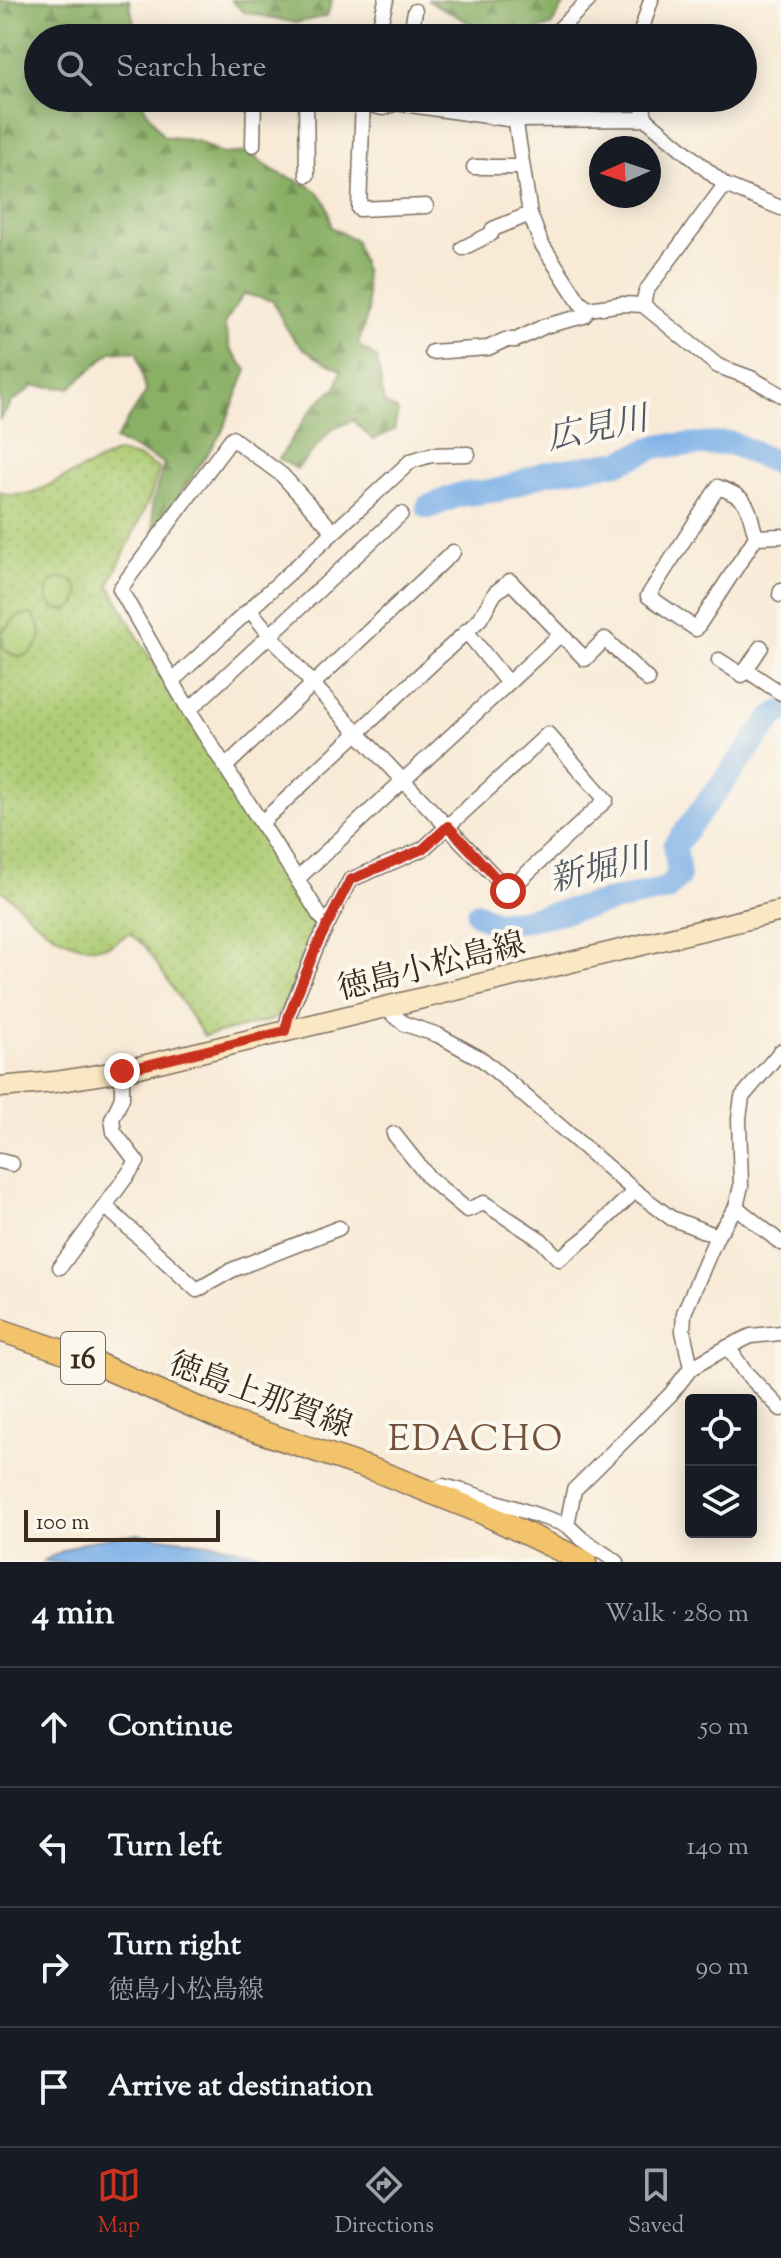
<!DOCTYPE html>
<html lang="en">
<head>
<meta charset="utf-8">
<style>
  body { margin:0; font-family:"Sorts Mill Goudy","Noto Serif JP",serif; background:#20242c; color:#f1f3f6 }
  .controls { position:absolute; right:24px; bottom:24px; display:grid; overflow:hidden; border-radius:8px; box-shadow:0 4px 20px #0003 }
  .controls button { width:72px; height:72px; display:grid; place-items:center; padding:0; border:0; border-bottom:2px solid #363941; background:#171b24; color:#f1f3f6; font:40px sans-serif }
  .compass { position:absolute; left:589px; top:136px; width:72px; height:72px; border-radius:50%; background:#171b24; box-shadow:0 4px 20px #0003; rotate:267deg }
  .scale { position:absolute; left:24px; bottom:20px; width:196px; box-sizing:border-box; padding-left:8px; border:4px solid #3b2a1e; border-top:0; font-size:22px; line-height:28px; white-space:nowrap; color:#3b2a1e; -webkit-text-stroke:6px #fbf7ec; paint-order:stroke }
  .stop { position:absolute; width:24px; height:24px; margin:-18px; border:6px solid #c8321e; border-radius:50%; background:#fff }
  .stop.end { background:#c8321e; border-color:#fff; box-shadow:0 2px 8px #0008 }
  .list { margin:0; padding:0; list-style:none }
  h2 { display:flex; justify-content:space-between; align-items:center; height:104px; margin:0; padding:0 32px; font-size:34px }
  h2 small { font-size:26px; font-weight:400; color:#9ea1a6 }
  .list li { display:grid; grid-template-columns:52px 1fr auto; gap:24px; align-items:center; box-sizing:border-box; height:120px; padding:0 32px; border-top:2px solid #363941 }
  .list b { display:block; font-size:30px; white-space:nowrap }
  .list p { margin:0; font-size:26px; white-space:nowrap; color:#9ea1a6 }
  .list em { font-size:26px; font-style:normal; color:#9ea1a6 }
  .icon { flex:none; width:44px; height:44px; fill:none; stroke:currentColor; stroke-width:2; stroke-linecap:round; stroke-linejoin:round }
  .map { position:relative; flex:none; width:781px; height:1562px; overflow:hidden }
  .search { position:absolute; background:#171b24; box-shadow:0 4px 20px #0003; left:24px; right:24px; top:24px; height:88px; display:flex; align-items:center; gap:20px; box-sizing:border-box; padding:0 28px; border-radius:44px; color:#9ea1a6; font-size:30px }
  .sheet { height:584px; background:#171b24 }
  nav { display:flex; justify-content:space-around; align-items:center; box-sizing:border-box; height:112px; border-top:2px solid #363941; background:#171b24; font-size:22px; color:#9ea1a6 }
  nav a { display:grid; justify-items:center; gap:4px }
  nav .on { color:#c8321e }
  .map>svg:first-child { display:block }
  .grass { fill:url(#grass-dots); stroke:#747b49; stroke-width:2 }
  .forest { fill:url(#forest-firs); stroke:#626d42; stroke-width:2 }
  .park { fill:#adcc74; stroke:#747b49; stroke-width:2 }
  .water { fill:#79aee7; stroke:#5a6c82; stroke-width:2 }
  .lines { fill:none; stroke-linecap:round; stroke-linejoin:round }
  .river { stroke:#79aee7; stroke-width:24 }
  .minor-casing { stroke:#7d6d5f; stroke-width:17 }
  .secondary-casing { stroke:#7d6d5f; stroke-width:23 }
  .primary-casing { stroke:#7d6d5f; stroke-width:25 }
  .minor { stroke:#fff; stroke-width:14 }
  .secondary { stroke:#fae7c3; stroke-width:20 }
  .primary { stroke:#f2c36a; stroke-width:22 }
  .route { stroke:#c8321e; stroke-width:10 }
  .labels { text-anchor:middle; stroke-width:8; stroke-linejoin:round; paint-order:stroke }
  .shield { fill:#fbf7ec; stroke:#75685c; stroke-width:2 }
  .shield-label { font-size:30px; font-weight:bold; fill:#3b2a1e }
  .street-label { font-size:32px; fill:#3b2a1e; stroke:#fbf7ec }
  .water-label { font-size:34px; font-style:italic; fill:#515864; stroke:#fbf7ec }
  .quarter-label { font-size:36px; letter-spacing:2px; fill:#73533c; stroke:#fbf7ec }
</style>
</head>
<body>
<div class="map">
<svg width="781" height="1562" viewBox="0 0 781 1562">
  <defs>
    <pattern id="grass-dots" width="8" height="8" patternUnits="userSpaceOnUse" patternTransform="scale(2)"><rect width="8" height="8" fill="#adcc74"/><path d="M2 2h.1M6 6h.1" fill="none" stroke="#96af64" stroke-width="1.8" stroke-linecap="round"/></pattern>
    <pattern id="forest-firs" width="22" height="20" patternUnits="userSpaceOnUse" patternTransform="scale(2)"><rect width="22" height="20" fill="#8ab066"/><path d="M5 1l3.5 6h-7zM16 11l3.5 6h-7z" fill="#728f53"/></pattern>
  </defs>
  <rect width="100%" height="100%" fill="#fbf7ec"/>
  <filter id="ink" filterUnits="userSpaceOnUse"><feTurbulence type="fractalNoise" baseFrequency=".0125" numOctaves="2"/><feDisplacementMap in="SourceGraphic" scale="16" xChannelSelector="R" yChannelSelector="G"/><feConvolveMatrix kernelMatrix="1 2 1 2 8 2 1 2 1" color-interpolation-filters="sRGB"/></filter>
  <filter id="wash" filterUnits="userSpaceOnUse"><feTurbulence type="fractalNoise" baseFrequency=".006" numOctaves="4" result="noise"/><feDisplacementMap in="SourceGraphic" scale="32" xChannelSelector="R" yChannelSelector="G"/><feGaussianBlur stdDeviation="1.8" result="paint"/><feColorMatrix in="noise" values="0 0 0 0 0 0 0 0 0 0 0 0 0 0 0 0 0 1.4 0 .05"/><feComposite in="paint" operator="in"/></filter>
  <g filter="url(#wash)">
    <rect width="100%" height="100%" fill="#f8ead7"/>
    <!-- grass -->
    <path class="grass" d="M117,452L141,458L159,469L150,498L109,585L144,648L319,926L279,1016L272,1020L204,1036L145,946L129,933C122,938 115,944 107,946C82,952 51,936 33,919C22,909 13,897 0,890V491L8,495L31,494Z"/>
    <!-- forest -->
    <g class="forest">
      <path d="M0,0H129L137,38H38V98H147L143,105L163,136L197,141L223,154L248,152C258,159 268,168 279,173C311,188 327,185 331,227L355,240L365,273L368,313L358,345L377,358L384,403L398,411L394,430L373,440L353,420L331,430L297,469L279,459L306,417L319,401L336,388L341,370C300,351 291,342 273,301L244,294L224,324L231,351L247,370L222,432L154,533L152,505L164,463L115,440L146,392L137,352L112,351L70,388L34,386L12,402L0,419Z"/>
      <polygon points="231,0 332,0 327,16 296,23 244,12"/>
      <polygon points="427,0 567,0 551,26 508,38 498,38"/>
    </g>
    <!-- park -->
    <g class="park">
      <circle cx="63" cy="594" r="16"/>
      <path d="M31,614C57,636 24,673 3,647V631L18,616Z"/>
    </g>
    <!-- water -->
    <path class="water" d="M137,1534L216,1544L270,1556L269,1562H42C75,1542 99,1537 137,1534Z"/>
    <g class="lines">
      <!-- river -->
      <g class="river">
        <polyline points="428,507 458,495 500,490 545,473 620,462 658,446 731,443 781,465"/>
        <polyline points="478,914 495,923 520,921 667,889 679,876 675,845 772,718 781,712"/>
      </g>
    </g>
  </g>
  <g filter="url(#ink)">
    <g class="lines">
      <!-- minor casing -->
      <g class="minor-casing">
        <g id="minor">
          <polyline points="319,38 320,36"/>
          <polyline points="377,38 386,0"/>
          <polyline points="410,38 415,11"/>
          <polyline points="550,38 589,0"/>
          <polyline points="639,38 651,0"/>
          <polyline points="306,98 307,175"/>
          <polyline points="340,98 383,108 396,103 515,120 646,119 725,185 781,208"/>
          <polyline points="363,98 359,209 426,206"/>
          <polyline points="512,98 530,214 541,243 580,303 589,309"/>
          <polyline points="640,98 646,119"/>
          <polyline points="253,145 254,98"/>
          <polyline points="474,167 521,167"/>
          <polyline points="463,248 491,234 493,229 530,214"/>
          <polyline points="643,305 646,291 725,185"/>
          <polyline points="432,352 488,348 505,340 516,340 545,326 584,316 589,309 622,304 643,305 718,366 751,378 781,395"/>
          <path d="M756,537C747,506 751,499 718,487L648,596L696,629L756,537L781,536"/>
          <polyline points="780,595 781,591"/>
          <path d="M250,610C329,709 422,798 508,891L606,800L548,734L423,849L350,880L317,945L289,1015L285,1031"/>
          <polyline points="466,631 507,682"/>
          <polyline points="719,660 742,675 746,670 781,693"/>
          <polyline points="746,670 761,647"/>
          <polyline points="172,681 411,461 431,455 468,454"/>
          <polyline points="189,710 120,589 232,438 282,475 333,531"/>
          <polyline points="226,766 453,552"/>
          <polyline points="262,822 480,619 495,593 510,581 585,659 605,639 648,680"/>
          <polyline points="297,879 189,710 401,514"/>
          <polyline points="328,923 320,916 297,879 561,634"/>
          <polyline points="389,1006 394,1016 405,1024 438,1035 483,1060 635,1191 671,1218 717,1236"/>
          <polyline points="394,1134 429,1178 467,1210 484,1203 541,1240 559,1259 588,1236 635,1191"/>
          <polyline points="0,1161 12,1164"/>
          <polyline points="105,1206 197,1290 232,1270 339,1228"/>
          <polyline points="736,1207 781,1243"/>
          <polyline points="60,1267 137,1162 114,1132 112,1119 122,1098 122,1071"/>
          <polyline points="728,1347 751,1336 781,1333"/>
          <polyline points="691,1368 728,1347 744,1371 781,1409"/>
          <polyline points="431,1492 443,1486 463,1491 567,1525 582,1539 617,1562"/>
          <polyline points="567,1525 574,1490 670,1395 691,1368 683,1331 684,1313 717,1236 736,1207 741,1186 739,1118 742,1097 781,1051"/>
        </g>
      </g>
      <!-- secondary casing -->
      <g class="secondary-casing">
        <polyline id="secondary" points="0,1087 55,1082 122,1071 781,911"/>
      </g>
      <!-- primary casing -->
      <g class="primary-casing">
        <polyline id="primary" points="0,1330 83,1358 225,1420 377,1471 483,1513 585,1562"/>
      </g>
      <!-- minor -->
      <use href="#minor" class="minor"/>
      <!-- secondary -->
      <use href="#secondary" class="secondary"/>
      <!-- primary -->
      <use href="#primary" class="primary"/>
    </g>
  </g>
  <g class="lines" filter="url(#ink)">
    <!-- route -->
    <polyline class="route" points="122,1071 285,1031 289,1015 317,945 350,880 423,849 448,826 508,891"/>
  </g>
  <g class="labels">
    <!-- shield labels -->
    <rect class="shield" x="61" y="1332" width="44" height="52" rx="6"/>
    <g class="shield-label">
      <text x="83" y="1368">16</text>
    </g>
    <!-- street labels -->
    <g class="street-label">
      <text transform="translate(431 965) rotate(-14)" y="11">徳島小松島線</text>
      <text transform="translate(261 1394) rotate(20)" y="11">徳島上那賀線</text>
    </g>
    <!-- water labels -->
    <g class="water-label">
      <text transform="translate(597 427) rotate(-12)" y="12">広見川</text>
      <text transform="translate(599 867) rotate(-14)" y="12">新堀川</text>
    </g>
    <!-- quarter labels -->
    <g class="quarter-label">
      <text x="476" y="1450">EDACHO</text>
    </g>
  </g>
</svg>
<div class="controls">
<button><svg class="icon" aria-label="locate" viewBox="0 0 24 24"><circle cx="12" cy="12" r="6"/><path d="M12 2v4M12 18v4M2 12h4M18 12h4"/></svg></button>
<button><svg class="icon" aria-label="layers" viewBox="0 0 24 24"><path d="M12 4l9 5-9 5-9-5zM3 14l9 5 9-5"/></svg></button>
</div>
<svg class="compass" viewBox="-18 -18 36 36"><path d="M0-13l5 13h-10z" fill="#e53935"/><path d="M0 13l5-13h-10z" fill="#9ea1a6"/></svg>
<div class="scale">100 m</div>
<div class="stop" style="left:508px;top:891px"></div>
<div class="stop end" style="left:122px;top:1071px"></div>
<div class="search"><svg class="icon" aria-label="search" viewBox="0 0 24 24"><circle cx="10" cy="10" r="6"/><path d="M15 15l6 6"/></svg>Search here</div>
</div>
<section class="sheet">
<h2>4 min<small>Walk · 280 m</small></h2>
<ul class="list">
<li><svg class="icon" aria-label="ahead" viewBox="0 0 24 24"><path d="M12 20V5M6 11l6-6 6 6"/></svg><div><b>Continue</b></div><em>50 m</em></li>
<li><svg class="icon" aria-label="left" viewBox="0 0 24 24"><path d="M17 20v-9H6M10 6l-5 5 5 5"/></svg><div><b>Turn left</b></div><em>140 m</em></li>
<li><svg class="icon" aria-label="right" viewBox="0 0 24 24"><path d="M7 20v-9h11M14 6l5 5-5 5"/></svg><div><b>Turn right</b><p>徳島小松島線</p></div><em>90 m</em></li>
<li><svg class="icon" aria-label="arrive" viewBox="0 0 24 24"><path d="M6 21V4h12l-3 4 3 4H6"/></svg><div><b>Arrive at destination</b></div></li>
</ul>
</section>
<nav>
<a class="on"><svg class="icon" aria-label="map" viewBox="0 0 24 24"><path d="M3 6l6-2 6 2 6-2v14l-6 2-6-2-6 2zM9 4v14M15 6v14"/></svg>Map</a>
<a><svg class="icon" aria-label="directions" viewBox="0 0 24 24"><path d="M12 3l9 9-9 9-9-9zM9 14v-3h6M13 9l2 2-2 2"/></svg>Directions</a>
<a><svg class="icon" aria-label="saved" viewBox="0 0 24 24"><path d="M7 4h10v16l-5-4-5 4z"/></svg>Saved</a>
</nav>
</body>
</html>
